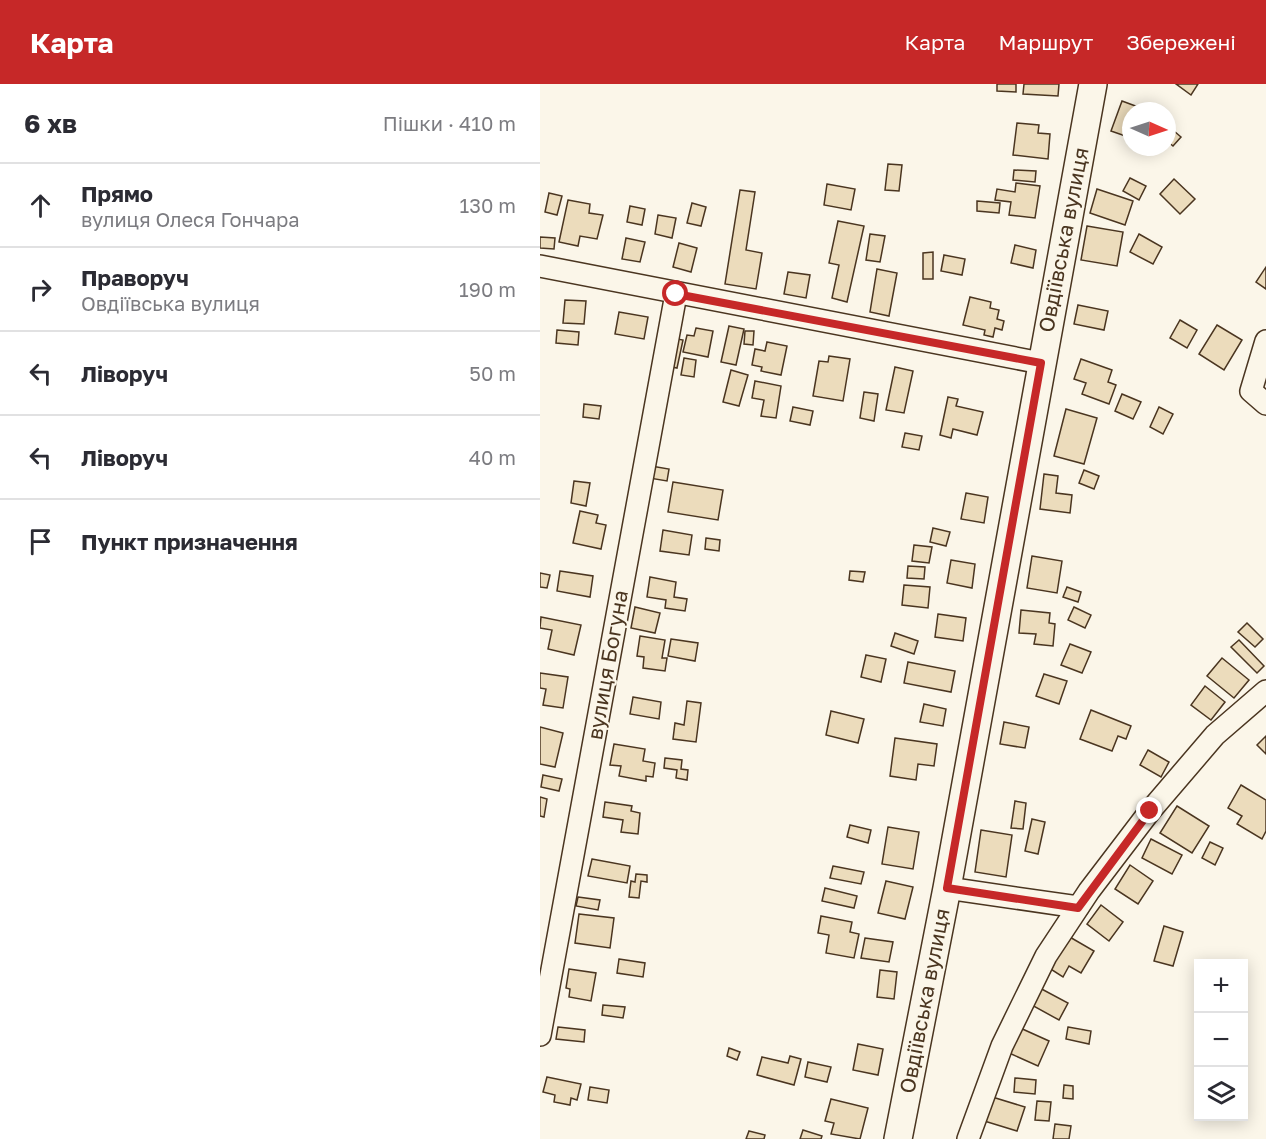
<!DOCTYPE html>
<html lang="uk">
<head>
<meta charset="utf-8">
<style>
  body { margin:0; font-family:"Golos Text",sans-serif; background:#f7f7f7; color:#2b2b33 }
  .controls { position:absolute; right:18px; bottom:18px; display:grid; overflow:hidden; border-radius:0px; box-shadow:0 3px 15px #0003 }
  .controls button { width:54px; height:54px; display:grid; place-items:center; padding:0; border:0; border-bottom:2px solid #e1e1e2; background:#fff; color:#2b2b33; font:30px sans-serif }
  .compass { position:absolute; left:582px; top:18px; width:54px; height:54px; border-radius:50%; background:#fff; box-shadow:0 3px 15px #0003; rotate:93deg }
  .stop { position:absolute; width:18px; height:18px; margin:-14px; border:4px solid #c62828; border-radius:50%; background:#fff }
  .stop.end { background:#c62828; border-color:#fff; box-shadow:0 2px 6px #0008 }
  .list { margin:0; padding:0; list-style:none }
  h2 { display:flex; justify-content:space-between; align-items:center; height:78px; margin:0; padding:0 24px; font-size:26px }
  h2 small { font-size:20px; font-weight:400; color:#7c7c81 }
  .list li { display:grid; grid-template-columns:39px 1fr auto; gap:18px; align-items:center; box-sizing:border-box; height:84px; padding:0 24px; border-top:2px solid #e1e1e2 }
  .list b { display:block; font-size:22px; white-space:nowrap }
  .list p { margin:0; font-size:20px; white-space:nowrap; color:#7c7c81 }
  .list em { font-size:20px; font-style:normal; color:#7c7c81 }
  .icon { flex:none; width:33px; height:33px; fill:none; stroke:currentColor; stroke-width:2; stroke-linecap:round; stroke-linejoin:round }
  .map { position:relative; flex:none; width:726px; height:1055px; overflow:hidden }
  header { display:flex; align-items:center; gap:36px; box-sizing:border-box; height:84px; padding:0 30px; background:#c62828; color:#fff }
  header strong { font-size:28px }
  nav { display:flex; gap:33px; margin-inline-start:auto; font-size:21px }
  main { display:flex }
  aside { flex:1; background:#fff }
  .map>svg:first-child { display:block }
  .building { fill:#ecdcbc; stroke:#4a3520; stroke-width:1.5 }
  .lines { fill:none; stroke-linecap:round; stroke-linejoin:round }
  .minor-casing { stroke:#4a3520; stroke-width:24 }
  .major-casing { stroke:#4a3520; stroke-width:30 }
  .minor { stroke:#fbf6e9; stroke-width:21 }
  .major { stroke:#fbf6e9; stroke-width:27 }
  .route { stroke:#c62828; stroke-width:8 }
  .labels { text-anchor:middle; stroke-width:4.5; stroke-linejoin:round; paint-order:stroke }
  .street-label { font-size:21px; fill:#4a3520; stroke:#fbf6e9 }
</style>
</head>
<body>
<header>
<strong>Карта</strong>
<nav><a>Карта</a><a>Маршрут</a><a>Збережені</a></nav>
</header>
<main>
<aside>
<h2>6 хв<small>Пішки · 410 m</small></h2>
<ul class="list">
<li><svg class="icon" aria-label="ahead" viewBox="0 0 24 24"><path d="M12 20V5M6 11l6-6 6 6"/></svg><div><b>Прямо</b><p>вулиця Олеся Гончара</p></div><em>130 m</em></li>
<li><svg class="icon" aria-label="right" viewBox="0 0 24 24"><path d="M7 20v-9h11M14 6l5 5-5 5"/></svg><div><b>Праворуч</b><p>Овдіївська вулиця</p></div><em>190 m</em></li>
<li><svg class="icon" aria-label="left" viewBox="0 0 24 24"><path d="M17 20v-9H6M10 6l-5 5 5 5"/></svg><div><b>Ліворуч</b></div><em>50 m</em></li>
<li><svg class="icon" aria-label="left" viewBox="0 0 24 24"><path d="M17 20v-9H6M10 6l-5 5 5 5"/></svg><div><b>Ліворуч</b></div><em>40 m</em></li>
<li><svg class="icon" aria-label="arrive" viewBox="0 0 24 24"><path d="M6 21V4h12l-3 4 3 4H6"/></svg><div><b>Пункт призначення</b></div></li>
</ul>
</aside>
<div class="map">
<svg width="726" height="1055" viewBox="0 0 726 1055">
  <rect width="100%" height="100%" fill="#fbf6e9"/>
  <!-- building -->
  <g class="building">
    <polygon points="457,0 476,0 476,8 457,7"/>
    <polygon points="484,0 519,0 518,12 483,10"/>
    <polygon points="636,0 658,0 651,11"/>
    <polygon points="582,17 609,27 591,27 591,54 571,47"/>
    <polygon points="477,39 499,41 498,49 510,50 508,75 473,71"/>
    <polygon points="627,41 641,53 633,62 627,57"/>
    <polygon points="348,80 362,81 359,107 345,106"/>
    <polygon points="474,86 496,87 495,98 473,96"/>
    <polygon points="590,94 606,102 599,116 583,107"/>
    <polygon points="634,95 655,115 640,130 620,110"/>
    <polygon points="476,99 500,102 495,134 469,131 471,118 455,116 457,105 475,108"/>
    <polygon points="287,100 315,105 311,126 284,121"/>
    <polygon points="557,105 593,117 585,141 550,129"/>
    <polygon points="200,106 215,108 206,166 222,169 216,205 185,200"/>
    <polygon points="9,109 22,112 17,131 5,128"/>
    <polygon points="28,116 50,120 49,129 63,131 57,155 40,152 38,162 19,158"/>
    <polygon points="437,117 460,119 459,129 437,127"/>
    <polygon points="152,119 166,123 161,142 147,139"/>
    <polygon points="90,122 105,125 102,141 87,138"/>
    <polygon points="118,131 136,134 132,154 115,150"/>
    <polygon points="298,137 324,142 307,218 292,214 299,181 289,179"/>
    <polygon points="547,142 583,148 577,182 541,176"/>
    <polygon points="330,150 345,152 340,178 326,176"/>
    <polygon points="599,150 622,163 613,180 590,168"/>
    <polygon points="0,153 15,154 14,165 0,164"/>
    <polygon points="86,154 105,158 100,178 82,175"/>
    <polygon points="139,159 157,164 151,188 133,183"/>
    <polygon points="475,161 496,166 493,184 471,179"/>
    <polygon points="393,168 393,195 383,195 383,169"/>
    <polygon points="404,171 425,175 422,191 401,187"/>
    <polygon points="726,183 726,205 716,198"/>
    <polygon points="337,185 357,189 349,232 330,228"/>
    <polygon points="248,188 270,191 266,214 244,210"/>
    <polygon points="430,213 451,218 450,224 459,226 457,235 464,237 462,246 455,244 453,253 444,251 445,246 423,241"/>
    <polygon points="25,216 46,217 44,240 23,239"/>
    <polygon points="538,221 568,227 564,246 534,240"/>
    <polygon points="79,228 108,233 104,255 75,250"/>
    <polygon points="640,236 657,246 647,264 630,254"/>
    <polygon points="677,241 702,256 684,286 659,270"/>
    <polygon points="189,242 204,245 196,281 181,278"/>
    <polygon points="156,244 173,247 168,273 143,268 147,251 154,252"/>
    <polygon points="17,246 39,248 38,261 16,259"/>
    <polygon points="205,247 214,247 213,261 204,260"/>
    <polygon points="132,254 143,256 137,284 127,282"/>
    <polygon points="227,258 247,262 241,291 221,287 222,283 212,281 215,265 225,267"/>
    <polygon points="289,272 310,275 303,317 273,312 279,277 288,278"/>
    <polygon points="144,274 156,276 154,293 141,291"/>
    <polygon points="541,275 572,286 568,298 576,301 569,320 542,310 546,299 534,295"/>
    <polygon points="355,283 373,287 364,329 346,326"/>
    <polygon points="191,286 208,291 199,322 183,318"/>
    <polygon points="215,297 241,302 236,334 221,332 224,316 212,314"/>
    <polygon points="324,308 338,310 334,337 320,334"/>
    <polygon points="582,310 601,318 593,335 575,327"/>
    <polygon points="408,313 418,315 416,322 443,328 437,351 413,345 411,354 400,351"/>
    <polygon points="44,320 61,322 59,335 43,333"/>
    <polygon points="253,323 273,327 270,341 250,337"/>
    <polygon points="619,323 633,330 623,350 610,343"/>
    <polygon points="526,325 557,334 544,380 514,372"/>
    <polygon points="365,349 382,352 379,366 362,363"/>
    <polygon points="111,382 129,385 127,397 109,394"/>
    <polygon points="544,386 559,392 554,405 539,399"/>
    <polygon points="504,390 518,392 516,409 532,411 530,429 500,425"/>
    <polygon points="34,397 50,399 46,422 31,419"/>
    <polygon points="133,398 183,406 178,436 128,428"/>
    <polygon points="426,409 448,413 444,439 421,435"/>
    <polygon points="40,427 58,431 56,439 66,441 61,465 33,459"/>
    <polygon points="393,444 410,448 406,462 390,458"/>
    <polygon points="123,446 152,451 149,471 120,467"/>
    <polygon points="166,454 180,456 179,467 165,465"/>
    <polygon points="374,461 392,463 389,479 372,477"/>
    <polygon points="492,472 522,477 517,509 487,504"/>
    <polygon points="411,476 435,480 432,504 407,499"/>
    <polygon points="368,482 385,483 384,495 367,494"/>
    <polygon points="20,487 53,492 50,513 17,507"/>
    <polygon points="310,487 325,488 323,498 309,496"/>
    <polygon points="0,489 10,491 7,504 0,503"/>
    <polygon points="110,493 136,498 134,513 147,515 145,527 125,524 126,516 107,513"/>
    <polygon points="364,501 390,503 388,524 362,521"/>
    <polygon points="527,503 541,508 538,518 523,513"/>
    <polygon points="95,523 120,529 115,549 91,544"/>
    <polygon points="534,523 551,531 545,544 528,536"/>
    <polygon points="481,526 510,529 509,539 515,540 513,562 494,560 496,550 479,549"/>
    <polygon points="398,530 426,534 423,557 395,553"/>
    <polygon points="1,533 41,541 34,571 8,565 12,546 0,544"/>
    <polygon points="707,539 723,555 715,563 698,548"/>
    <polygon points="355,549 378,557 374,570 351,562"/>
    <polygon points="100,552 125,556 122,574 127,574 125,587 103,584 104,573 97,572"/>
    <polygon points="131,555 158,559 155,577 128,572"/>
    <polygon points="699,556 724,582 717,589 691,563"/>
    <polygon points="530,560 551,568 542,589 521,581"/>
    <polygon points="326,571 346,575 341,598 321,593"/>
    <polygon points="682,574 709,596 694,614 667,592"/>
    <polygon points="368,578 415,587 411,608 364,599"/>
    <polygon points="0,589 28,593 23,624 3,621 6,605 0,604"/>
    <polygon points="504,590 527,597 519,620 496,612"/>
    <polygon points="665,602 685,618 671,636 651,621"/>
    <polygon points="93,613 121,618 119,635 90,630"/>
    <polygon points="147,617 161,619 156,658 133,655 135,639 144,641"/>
    <polygon points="384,620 406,625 403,642 380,638"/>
    <polygon points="551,626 591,642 586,655 578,652 572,667 540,655"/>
    <polygon points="291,627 324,635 318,659 286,651"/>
    <polygon points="464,638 489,643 485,664 460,660"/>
    <polygon points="0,643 23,649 15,683 0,680"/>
    <polygon points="726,652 726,670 717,661"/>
    <polygon points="355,654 397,660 394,682 378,680 376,696 350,692"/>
    <polygon points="74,660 105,665 103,677 115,679 113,693 106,692 106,697 79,692 81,682 70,681"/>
    <polygon points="608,666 629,678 621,693 600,681"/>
    <polygon points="125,674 142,676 141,685 148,686 147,696 136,694 137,686 124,684"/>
    <polygon points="3,691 22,695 19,707 1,703"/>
    <polygon points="701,701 726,716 726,747 722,755 697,740 702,732 688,724"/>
    <polygon points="0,713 7,715 4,733 0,732"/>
    <polygon points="475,717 486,719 483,745 471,744"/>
    <polygon points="65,718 92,722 91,727 100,729 98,750 81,748 83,736 63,733"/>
    <polygon points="637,722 669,742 652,769 620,749"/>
    <polygon points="492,735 505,738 498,770 485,767"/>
    <polygon points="310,741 331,746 328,759 307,753"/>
    <polygon points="348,743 379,748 373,785 342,780"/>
    <polygon points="441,746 472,751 466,793 435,788"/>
    <polygon points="611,755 642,771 632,790 602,774"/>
    <polygon points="670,758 683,764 675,781 662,774"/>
    <polygon points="52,775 90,782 87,799 48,792"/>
    <polygon points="590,781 613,797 598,820 575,805"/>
    <polygon points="293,782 324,788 321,800 290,794"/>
    <polygon points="96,790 107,791 107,798 101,797 99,814 89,813 91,797 95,798"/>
    <polygon points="346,797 373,803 365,835 338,829"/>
    <polygon points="285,804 317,812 314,824 282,817"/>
    <polygon points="38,813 60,816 58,826 36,822"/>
    <polygon points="561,821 583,838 569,857 547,840"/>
    <polygon points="39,830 74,834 70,864 35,859"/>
    <polygon points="281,832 312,838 310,848 319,850 314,874 286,869 289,851 278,849"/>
    <polygon points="624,842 643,848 633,882 614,877"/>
    <polygon points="528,852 554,867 541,889 529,882 523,893 509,884"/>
    <polygon points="325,854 353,858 349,878 321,874"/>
    <polygon points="79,875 105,879 103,893 77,889"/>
    <polygon points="29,885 56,889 51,917 29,913 30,905 26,904"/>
    <polygon points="340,886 357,888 354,915 337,913"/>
    <polygon points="496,902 528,919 519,936 488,919"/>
    <polygon points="63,921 85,923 83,934 62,931"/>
    <polygon points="18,943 45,946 44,958 16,955"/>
    <polygon points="478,943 509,957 498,982 467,968"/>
    <polygon points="528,943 551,947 549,960 526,955"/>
    <polygon points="318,960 343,965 338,991 313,986"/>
    <polygon points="189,964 200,968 197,976 187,972"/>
    <polygon points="250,972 261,975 254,1001 217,991 222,973 248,979"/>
    <polygon points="268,978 291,983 287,998 265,993"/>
    <polygon points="7,993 41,1000 37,1016 31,1014 30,1021 14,1018 15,1011 3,1008"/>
    <polygon points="475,994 496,996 495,1010 474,1008"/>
    <polygon points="524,1001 533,1002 533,1015 523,1014"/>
    <polygon points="50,1003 69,1006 67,1019 48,1016"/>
    <polygon points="449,1012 485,1023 477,1047 441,1036"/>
    <polygon points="291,1015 328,1024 320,1055 291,1050 294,1039 285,1037"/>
    <polygon points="497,1017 511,1018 509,1037 495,1036"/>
    <polygon points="515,1040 531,1042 529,1055 513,1055"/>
    <polygon points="263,1046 282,1052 281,1055 260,1055"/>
    <polygon points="209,1047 225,1051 224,1055 206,1055"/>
  </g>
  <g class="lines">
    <!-- minor casing -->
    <g class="minor-casing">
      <g id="minor">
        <polyline points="0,182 501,279"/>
        <polyline points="726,257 711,307 726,320"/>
        <polyline points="407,804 538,823"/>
        <polyline points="0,951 136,210"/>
        <polyline points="428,1055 462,962 506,872 549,807 610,727 675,651 726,607"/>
      </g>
    </g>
    <!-- major casing -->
    <g class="major-casing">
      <polyline id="major" points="358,1055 407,804 553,0"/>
    </g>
    <!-- minor -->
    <use href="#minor" class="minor"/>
    <!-- major -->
    <use href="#major" class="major"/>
  </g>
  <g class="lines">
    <!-- route -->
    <polyline class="route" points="136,210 501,279 407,804 538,824 610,727"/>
  </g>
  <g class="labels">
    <!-- street labels -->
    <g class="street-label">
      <text transform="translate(524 156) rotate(-79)" y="7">Овдіївська вулиця</text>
      <text transform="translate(68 581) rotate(-80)" y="7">вулиця Богуна</text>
      <text transform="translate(385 917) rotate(-79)" y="7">Овдіївська вулиця</text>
    </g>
  </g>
</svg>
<div class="controls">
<button>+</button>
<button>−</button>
<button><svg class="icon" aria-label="layers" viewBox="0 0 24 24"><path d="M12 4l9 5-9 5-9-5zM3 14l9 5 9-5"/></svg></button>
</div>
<svg class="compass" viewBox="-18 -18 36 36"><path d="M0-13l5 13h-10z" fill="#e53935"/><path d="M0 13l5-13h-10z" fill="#7c7c81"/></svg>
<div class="stop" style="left:136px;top:210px"></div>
<div class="stop end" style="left:610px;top:727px"></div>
</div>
</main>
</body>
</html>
